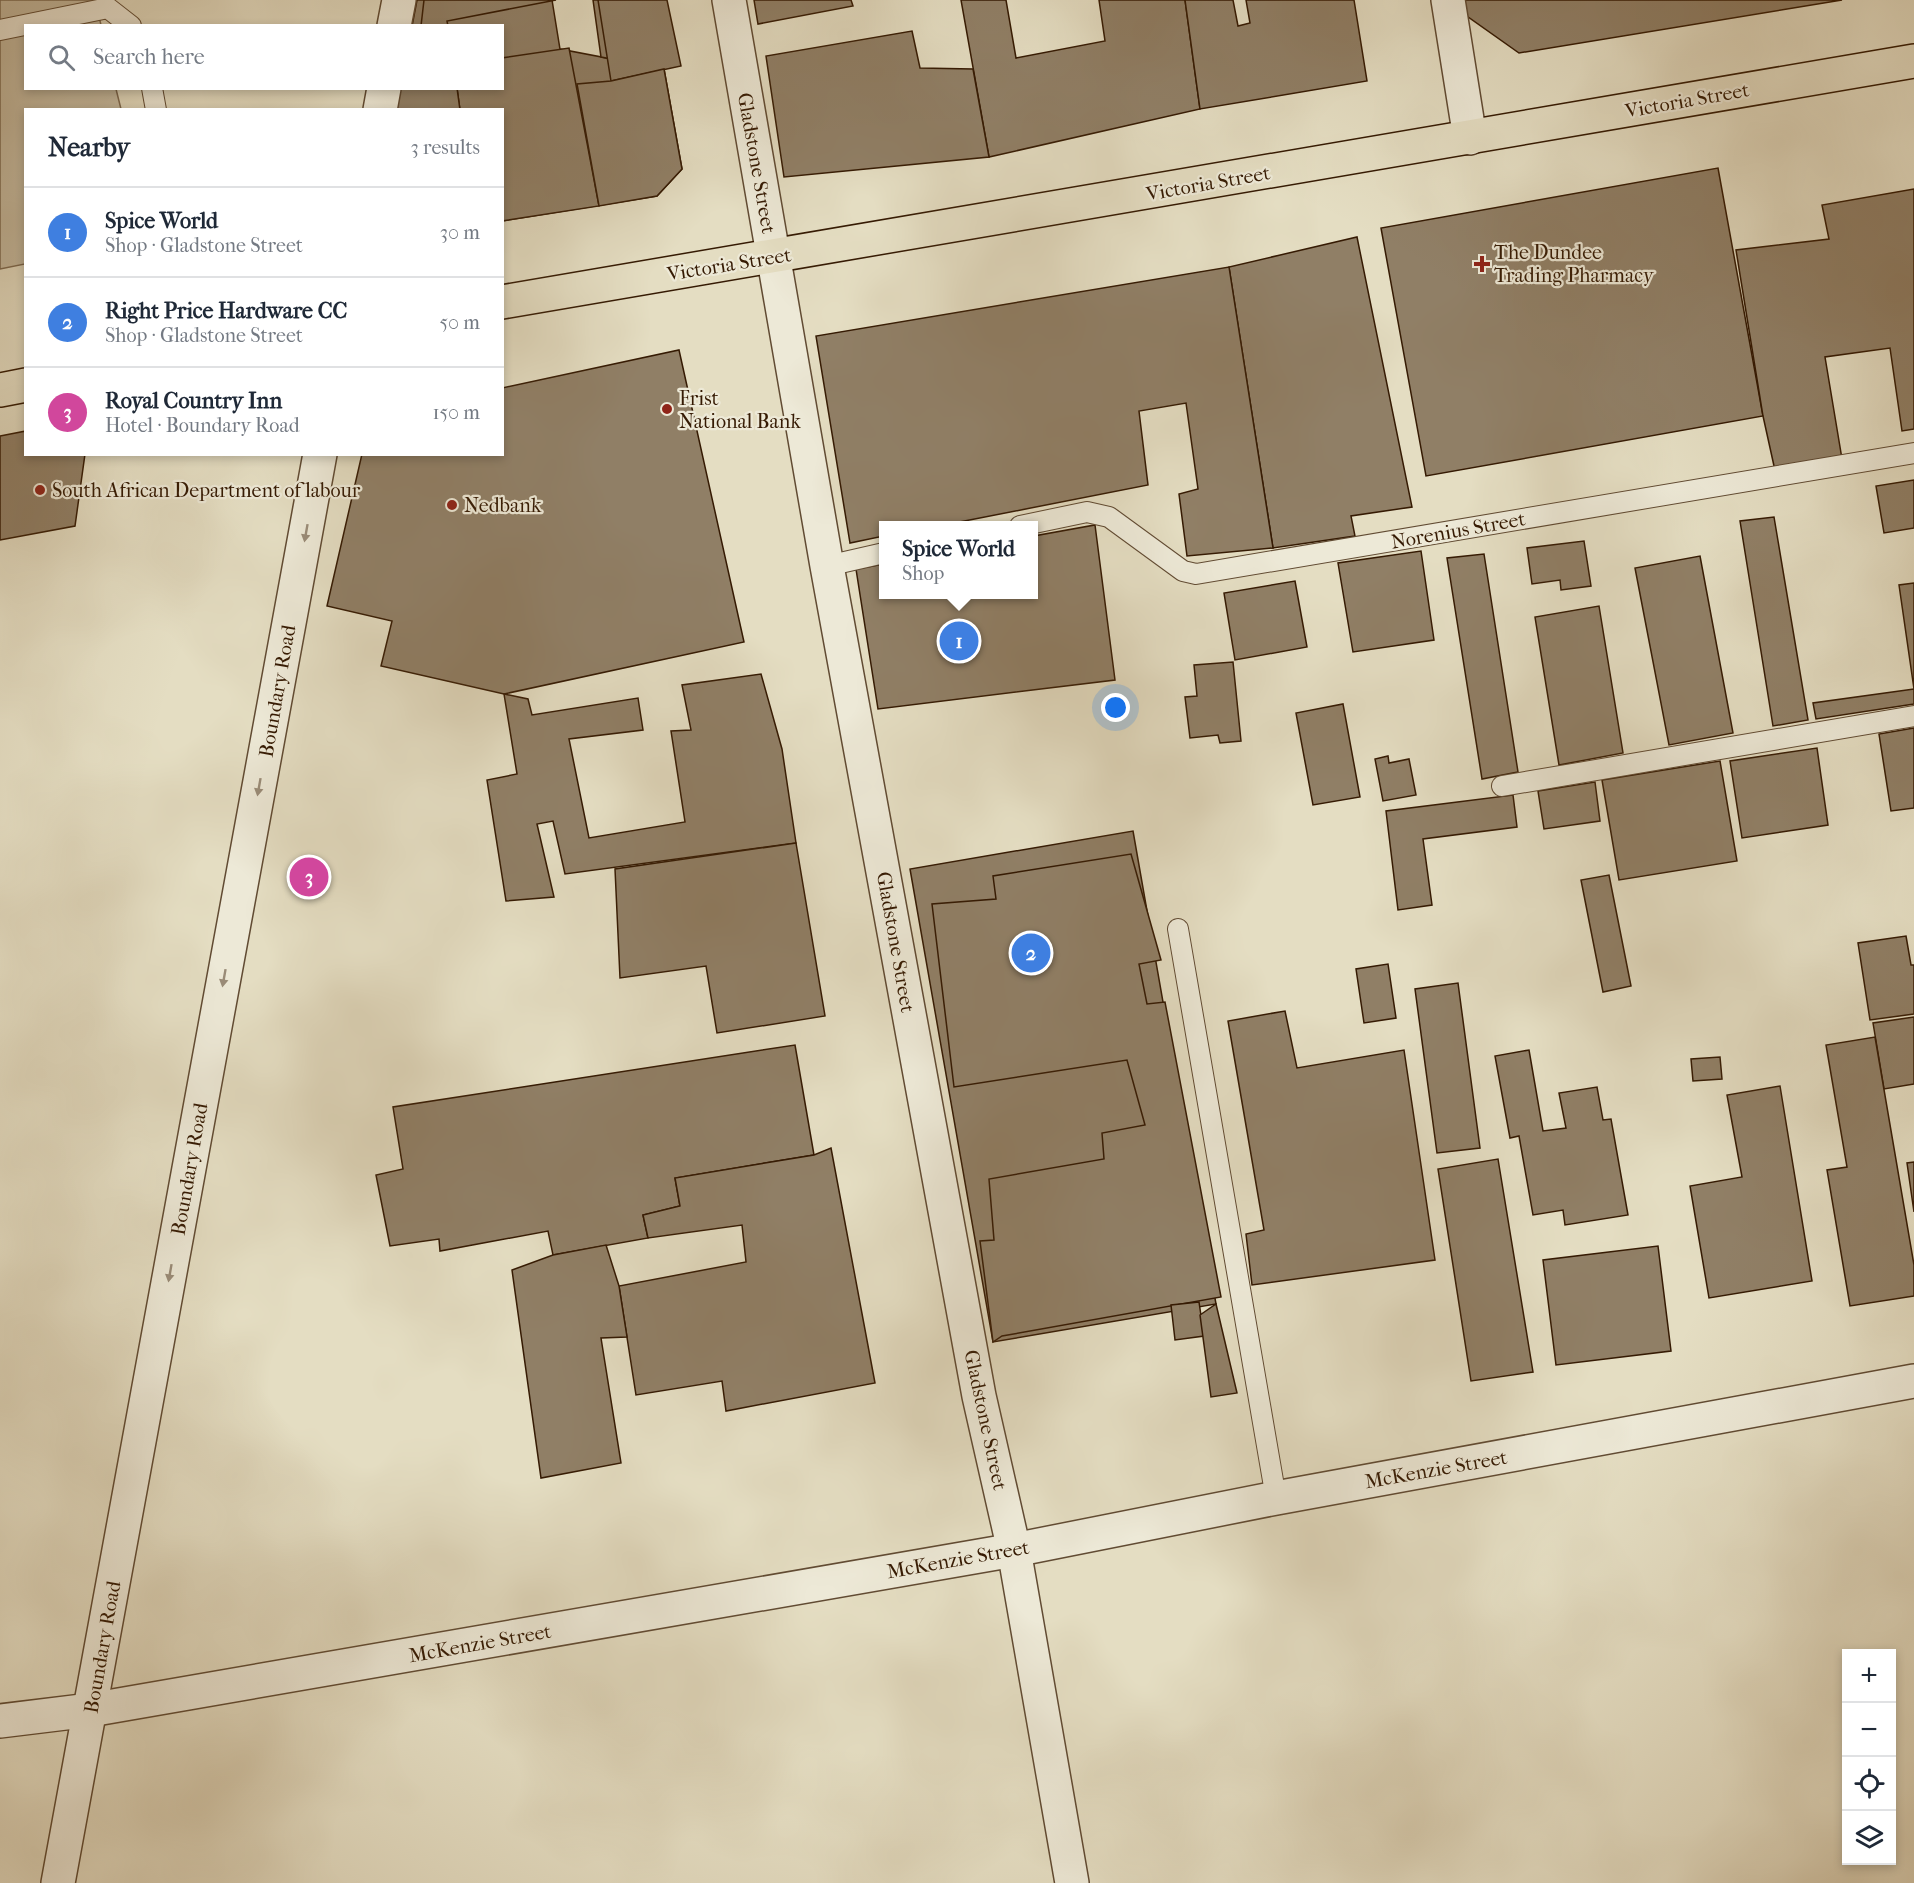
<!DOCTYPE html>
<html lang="en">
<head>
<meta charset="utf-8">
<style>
  body { margin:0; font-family:"IM FELL French Canon",serif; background:#f2f2f3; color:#1f2937 }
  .controls { position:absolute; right:18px; bottom:18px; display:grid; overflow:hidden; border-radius:0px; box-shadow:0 3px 9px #0003 }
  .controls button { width:54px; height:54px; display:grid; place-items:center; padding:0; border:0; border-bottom:2px solid #e0e1e3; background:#fff; color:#1f2937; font:30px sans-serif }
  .you { position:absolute; left:1116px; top:708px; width:21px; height:21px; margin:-15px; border:4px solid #fff; border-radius:50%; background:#1a73e8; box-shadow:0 0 0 9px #1a73e833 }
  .badge { display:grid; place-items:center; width:39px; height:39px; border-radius:50%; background:#8f2418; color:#fff; font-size:20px; font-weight:700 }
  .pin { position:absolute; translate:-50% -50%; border:3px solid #fff; box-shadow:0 2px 6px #0006 }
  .popup { position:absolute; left:879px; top:521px; width:159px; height:78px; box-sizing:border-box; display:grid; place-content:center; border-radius:0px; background:#fff; filter:drop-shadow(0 2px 4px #0005); font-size:20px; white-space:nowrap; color:#747a83 }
  .popup b { font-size:22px; color:#1f2937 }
  .popup::after { content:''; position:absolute; left:50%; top:100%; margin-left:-12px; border:12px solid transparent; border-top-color:#fff }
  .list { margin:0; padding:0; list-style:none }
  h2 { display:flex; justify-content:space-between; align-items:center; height:78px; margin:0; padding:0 24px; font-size:26px }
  h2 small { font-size:20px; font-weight:400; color:#747a83 }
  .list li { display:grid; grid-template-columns:39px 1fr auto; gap:18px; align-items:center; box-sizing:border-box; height:90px; padding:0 24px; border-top:2px solid #e0e1e3 }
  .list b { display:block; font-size:22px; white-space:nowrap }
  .list p { margin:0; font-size:20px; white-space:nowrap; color:#747a83 }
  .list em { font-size:20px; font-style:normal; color:#747a83 }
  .icon { flex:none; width:33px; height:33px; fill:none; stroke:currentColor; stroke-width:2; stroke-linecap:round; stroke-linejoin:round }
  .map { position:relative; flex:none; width:1914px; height:1883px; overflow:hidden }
  .search { position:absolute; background:#fff; box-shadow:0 3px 9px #0003; left:24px; top:24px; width:480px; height:66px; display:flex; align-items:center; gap:15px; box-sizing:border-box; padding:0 21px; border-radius:0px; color:#747a83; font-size:22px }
  .panel { position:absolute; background:#fff; box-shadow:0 3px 9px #0003; left:24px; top:108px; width:480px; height:348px; border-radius:0px }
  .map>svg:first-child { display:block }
  .green { fill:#c6bca2; stroke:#7e6b52; stroke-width:1.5 }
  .building { fill:#907f66; stroke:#351a03; stroke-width:1.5 }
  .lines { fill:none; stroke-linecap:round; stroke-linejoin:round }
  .lane-casing { stroke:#614b33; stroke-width:22 }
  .street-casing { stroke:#614b33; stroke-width:36 }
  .primary-casing { stroke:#351a03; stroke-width:36 }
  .lane { stroke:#ede9d7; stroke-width:20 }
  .street { stroke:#ede9d7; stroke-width:33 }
  .primary { stroke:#e4ddc2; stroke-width:33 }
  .oneway { fill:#9a8c78 }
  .poi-dot { fill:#8f2418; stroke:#ede9d7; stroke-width:2 }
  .labels { text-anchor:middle; stroke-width:4.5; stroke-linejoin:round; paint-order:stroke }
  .street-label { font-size:20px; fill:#351a03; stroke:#ede9d7 }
  .poi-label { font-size:20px; fill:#351a03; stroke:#ede9d7; text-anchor:start }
</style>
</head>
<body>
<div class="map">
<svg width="1914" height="1883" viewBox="0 0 1914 1883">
  <rect width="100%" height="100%" fill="#e4ddc2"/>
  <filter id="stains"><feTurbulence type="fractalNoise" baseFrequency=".00333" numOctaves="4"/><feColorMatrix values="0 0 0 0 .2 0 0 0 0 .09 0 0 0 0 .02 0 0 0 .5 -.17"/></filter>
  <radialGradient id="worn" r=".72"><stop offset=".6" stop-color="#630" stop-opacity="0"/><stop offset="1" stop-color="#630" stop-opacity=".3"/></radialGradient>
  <!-- green -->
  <polygon class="green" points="0,0 95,0 101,25 26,26 26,88 116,89 121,109 26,110 25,264 0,269"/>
  <!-- building -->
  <g class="building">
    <polygon points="417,0 552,0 560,49 664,69 682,169 657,196 502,221 502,110 394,110 398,88 502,88 502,26 412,26"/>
    <polygon points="424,0 556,0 447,21 448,26 421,26"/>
    <polygon points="593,0 655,0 664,69 601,57"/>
    <polygon points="598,0 667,0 681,66 611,81"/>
    <polygon points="754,0 851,0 853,6 758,24"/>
    <polygon points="961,0 1006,0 1016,58 1105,41 1099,0 1185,0 1200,109 989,157"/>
    <polygon points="1185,0 1233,0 1238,26 1250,23 1246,0 1354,0 1367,81 1200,109"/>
    <polygon points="1462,0 1842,0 1519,53 1464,14"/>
    <polygon points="912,31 920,68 973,69 989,157 784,177 766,56"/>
    <polygon points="569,48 599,206 502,221 502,110 460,110 457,88 502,88 502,58"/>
    <polygon points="664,69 682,169 657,196 599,206 577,84 611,81"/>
    <polygon points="395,88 457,88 460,110 391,110"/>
    <polygon points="1718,168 1763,416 1426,476 1381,228"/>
    <polygon points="1914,189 1914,429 1902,431 1890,348 1825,357 1842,459 1776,475 1763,416 1736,250 1829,239 1822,205"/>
    <polygon points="1357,237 1412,507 1351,516 1355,536 1273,548 1229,267"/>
    <polygon points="1229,267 1273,548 1187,556 1179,494 1198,489 1186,403 1139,411 1148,485 939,526 884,526 884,536 850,543 816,336"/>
    <polygon points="679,350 744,642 504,694 381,666 392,621 327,606 362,454 502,454 502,388"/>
    <polygon points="26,431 26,454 85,454 75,526 0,540 0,436"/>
    <polygon points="1914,480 1914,528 1884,533 1876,486"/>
    <polygon points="1774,517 1808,720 1773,726 1740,521"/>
    <polygon points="1095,525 1115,680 878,709 856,569 884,564 884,594 1034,594 1034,536"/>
    <polygon points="1584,541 1591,586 1561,590 1560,580 1532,584 1527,548"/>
    <polygon points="1421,551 1434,640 1353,652 1338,563"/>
    <polygon points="1484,554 1518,772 1482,779 1447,558"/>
    <polygon points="1700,556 1733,733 1669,745 1635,568"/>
    <polygon points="1295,581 1307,647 1235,660 1224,593"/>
    <polygon points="1914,583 1914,689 1899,585"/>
    <polygon points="1599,606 1623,753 1559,765 1535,617"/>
    <polygon points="1233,662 1241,741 1220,743 1218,735 1190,738 1185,697 1197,696 1194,665"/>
    <polygon points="761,674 782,749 796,843 565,874 553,821 537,824 554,897 506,901 487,780 517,774 504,694 528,699 532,715 638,698 643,730 569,739 589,838 685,822 671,731 691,730 682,685"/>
    <polygon points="1914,689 1914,704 1816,719 1813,703"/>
    <polygon points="1343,704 1360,797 1313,805 1296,713"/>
    <polygon points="1914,728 1914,808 1891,811 1879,734"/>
    <polygon points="1817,748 1828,825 1742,838 1730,761"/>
    <polygon points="1388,756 1389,763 1409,759 1416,795 1383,801 1375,759"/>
    <polygon points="1720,761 1737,861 1619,880 1602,780"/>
    <polygon points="1595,782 1600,821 1544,829 1538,791"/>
    <polygon points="1513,795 1517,827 1423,839 1432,905 1398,910 1386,811"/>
    <polygon points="1133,831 1216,1304 993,1342 910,869"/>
    <polygon points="796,843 825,1016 717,1033 706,966 620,978 615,869"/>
    <polygon points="1131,854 1161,960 1139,964 1147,1004 1165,1002 1221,1297 1002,1336 993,1342 980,1241 994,1240 989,1179 1104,1159 1102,1133 1145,1125 1127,1060 954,1087 932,904 996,899 993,876"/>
    <polygon points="1609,875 1631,986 1603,992 1581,880"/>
    <polygon points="1906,936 1911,965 1914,965 1914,1014 1870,1020 1858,943"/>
    <polygon points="1388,964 1396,1018 1364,1023 1356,969"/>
    <polygon points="1458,983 1480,1148 1437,1153 1415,989"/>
    <polygon points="1285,1011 1297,1068 1404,1050 1435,1260 1252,1285 1246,1234 1264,1230 1228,1021"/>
    <polygon points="1914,1017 1914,1084 1884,1089 1873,1023"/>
    <polygon points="1875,1037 1914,1265 1914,1296 1850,1306 1827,1170 1847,1167 1826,1045"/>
    <polygon points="795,1045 814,1155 675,1178 680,1206 643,1215 648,1238 553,1255 548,1231 440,1251 439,1239 390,1246 376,1175 403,1169 393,1107"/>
    <polygon points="1529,1050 1543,1131 1566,1128 1559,1093 1597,1087 1603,1120 1611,1119 1628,1215 1565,1225 1563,1210 1533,1215 1519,1136 1510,1138 1495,1056"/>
    <polygon points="1720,1057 1722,1079 1693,1081 1691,1059"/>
    <polygon points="1780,1086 1812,1281 1709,1298 1690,1186 1742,1177 1727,1095"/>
    <polygon points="831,1148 875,1383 726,1411 722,1381 636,1395 619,1286 746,1262 742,1225 648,1238 643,1215 680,1206 675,1178 814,1155"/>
    <polygon points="1498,1159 1533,1372 1471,1381 1438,1169"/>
    <polygon points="1914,1162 1914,1212 1907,1163"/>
    <polygon points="606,1245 619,1286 627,1337 601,1338 621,1463 541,1478 512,1270 553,1255"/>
    <polygon points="1658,1246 1671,1351 1556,1365 1543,1260"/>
    <polygon points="1199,1302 1204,1336 1175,1340 1171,1305"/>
    <polygon points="1216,1304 1237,1393 1211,1397 1200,1315"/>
  </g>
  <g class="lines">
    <!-- lane casing -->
    <g class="lane-casing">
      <g id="lane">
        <polyline points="0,30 108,8 131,26"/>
        <polyline points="152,88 156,110"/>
        <polyline points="1020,526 1087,512 1109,517 1183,571 1196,574 1914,453"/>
        <polyline points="827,566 884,553"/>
        <polyline points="1502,786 1914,716"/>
        <polyline points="1178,929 1276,1498"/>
      </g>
    </g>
    <!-- street casing -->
    <g class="street-casing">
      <g id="street">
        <polyline points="729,0 827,566 979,1396 1014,1550 1072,1883"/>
        <polyline points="1448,0 1470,138"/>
        <polyline points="394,26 399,0"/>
        <polyline points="380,110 384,88"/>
        <polyline points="0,1721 90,1710 1014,1550 1276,1498 1914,1381"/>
        <polyline points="58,1883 320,454"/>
      </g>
    </g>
    <!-- primary casing -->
    <g class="primary-casing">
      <g id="primary">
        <polyline points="502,302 1914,61"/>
        <polyline points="0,390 26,385"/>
      </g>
    </g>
    <!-- lane -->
    <use href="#lane" class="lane"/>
    <!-- street -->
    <use href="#street" class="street"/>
    <!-- primary -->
    <use href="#primary" class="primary"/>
  </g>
  <!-- one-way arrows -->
  <defs><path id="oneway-solid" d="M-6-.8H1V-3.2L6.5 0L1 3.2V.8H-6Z" transform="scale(1.5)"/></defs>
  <g class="oneway">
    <use href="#oneway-solid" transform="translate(306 533) rotate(100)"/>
    <use href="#oneway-solid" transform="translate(259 787) rotate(100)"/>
    <use href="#oneway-solid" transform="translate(224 978) rotate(100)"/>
    <use href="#oneway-solid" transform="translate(170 1273) rotate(100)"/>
  </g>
  <!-- markers -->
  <g class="poi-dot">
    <path d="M1479 255h6v6h6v6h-6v6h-6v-6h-6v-6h6z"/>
    <circle cx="667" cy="409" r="6"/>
    <circle cx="40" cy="490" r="6"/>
    <circle cx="452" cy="505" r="6"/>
  </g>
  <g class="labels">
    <!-- street labels -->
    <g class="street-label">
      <text transform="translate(1687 100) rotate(-10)" y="7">Victoria Street</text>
      <text transform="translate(757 163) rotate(80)" y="7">Gladstone Street</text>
      <text transform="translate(1208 183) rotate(-10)" y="7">Victoria Street</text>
      <text transform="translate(729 264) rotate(-9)" y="7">Victoria Street</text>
      <text transform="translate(1458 530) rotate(-10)" y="7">Norenius Street</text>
      <text transform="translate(277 691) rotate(-80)" y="7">Boundary Road</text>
      <text transform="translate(896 942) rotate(80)" y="7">Gladstone Street</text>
      <text transform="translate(189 1169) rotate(-80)" y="7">Boundary Road</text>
      <text transform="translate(986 1420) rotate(78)" y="7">Gladstone Street</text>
      <text transform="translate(1436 1469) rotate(-10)" y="7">McKenzie Street</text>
      <text transform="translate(958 1559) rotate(-10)" y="7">McKenzie Street</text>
      <text transform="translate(480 1643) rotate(-10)" y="7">McKenzie Street</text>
      <text transform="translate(102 1647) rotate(-80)" y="7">Boundary Road</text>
    </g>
    <!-- poi labels -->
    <g class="poi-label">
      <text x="1494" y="259">The Dundee<tspan x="1494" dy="23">Trading Pharmacy</tspan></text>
      <text x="679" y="405">Frist<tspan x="679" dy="23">National Bank</tspan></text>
      <text x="52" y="497">South African Department of labour</text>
      <text x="464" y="512">Nedbank</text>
    </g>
  </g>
  <rect width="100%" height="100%" filter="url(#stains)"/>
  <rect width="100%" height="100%" fill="url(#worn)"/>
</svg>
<div class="controls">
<button>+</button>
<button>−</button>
<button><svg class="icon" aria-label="locate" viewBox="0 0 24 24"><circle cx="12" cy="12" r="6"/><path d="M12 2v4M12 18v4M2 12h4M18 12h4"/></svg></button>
<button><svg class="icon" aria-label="layers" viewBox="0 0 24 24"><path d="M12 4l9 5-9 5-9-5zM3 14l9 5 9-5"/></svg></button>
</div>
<div class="you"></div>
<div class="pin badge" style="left:959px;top:641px;background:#3f7fe0">1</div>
<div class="popup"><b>Spice World</b>Shop</div>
<div class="pin badge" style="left:1031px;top:953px;background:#3f7fe0">2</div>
<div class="pin badge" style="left:309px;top:877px;background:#d1479c">3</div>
<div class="search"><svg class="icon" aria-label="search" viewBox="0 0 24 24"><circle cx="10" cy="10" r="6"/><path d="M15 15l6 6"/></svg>Search here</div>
<section class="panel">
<h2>Nearby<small>3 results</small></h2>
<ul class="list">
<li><span class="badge" style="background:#3f7fe0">1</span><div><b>Spice World</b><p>Shop · Gladstone Street</p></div><em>30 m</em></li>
<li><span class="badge" style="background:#3f7fe0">2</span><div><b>Right Price Hardware CC</b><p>Shop · Gladstone Street</p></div><em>50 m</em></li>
<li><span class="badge" style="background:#d1479c">3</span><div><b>Royal Country Inn</b><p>Hotel · Boundary Road</p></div><em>150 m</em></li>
</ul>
</section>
</div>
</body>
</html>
